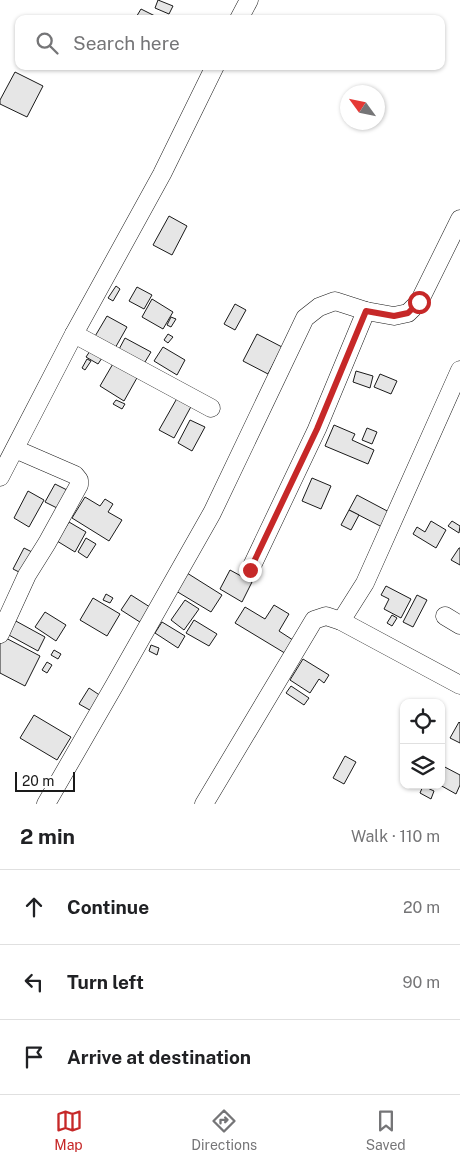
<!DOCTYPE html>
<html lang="en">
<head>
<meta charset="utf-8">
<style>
  body { margin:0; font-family:"Public Sans",sans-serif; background:#f6f6f6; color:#202124 }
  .controls { position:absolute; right:15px; bottom:15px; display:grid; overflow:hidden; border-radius:10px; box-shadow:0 1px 4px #0004 }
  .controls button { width:45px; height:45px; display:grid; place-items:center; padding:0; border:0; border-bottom:1px solid #e0e0e0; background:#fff; color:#202124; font:25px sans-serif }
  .compass { position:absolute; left:340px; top:85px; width:45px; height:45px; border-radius:50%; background:#fff; box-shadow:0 1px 4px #0004; rotate:303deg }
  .scale { position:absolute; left:15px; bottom:12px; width:60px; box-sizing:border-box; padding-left:5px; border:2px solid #1a1a1a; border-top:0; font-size:14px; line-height:18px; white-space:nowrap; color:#1a1a1a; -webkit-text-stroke:4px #fff; paint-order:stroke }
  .stop { position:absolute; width:15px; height:15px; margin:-11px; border:4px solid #c62828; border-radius:50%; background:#fff }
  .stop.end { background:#c62828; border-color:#fff; box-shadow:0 1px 5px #0008 }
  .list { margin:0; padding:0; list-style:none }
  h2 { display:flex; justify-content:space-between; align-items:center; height:65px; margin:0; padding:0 20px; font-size:21px }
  h2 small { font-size:16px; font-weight:400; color:#757577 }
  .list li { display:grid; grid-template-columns:32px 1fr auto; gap:15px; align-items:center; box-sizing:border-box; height:75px; padding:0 20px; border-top:1px solid #e0e0e0 }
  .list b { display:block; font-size:19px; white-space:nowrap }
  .list em { font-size:16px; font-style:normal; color:#757577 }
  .icon { flex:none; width:28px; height:28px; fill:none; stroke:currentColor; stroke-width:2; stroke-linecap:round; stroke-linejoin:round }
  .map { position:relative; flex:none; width:460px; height:804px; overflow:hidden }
  .search { position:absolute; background:#fff; box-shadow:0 1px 4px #0004; left:15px; right:15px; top:15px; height:55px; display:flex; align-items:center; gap:12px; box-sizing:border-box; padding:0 18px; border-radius:10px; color:#757577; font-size:19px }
  .sheet { height:290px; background:#fff }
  nav { display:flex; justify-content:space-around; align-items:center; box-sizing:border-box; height:70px; border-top:1px solid #e0e0e0; background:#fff; font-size:14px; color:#757577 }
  nav a { display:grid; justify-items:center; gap:2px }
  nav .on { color:#c62828 }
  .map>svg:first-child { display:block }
  .building { fill:#e6e6e6; stroke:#1a1a1a }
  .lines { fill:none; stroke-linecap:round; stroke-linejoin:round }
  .minor-casing { stroke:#1a1a1a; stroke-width:19 }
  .minor { stroke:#fff; stroke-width:18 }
  .route { stroke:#c62828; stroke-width:6 }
</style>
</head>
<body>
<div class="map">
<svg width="460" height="804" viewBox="0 0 460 804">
  <rect width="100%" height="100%" fill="#fff"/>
  <!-- building -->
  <g class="building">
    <polygon points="158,0 173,6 169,14 155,8"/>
    <polygon points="141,9 157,17 156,19 135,19"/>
    <polygon points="15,72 43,86 27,117 0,104 0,100"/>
    <polygon points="169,216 187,226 172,255 153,245"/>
    <polygon points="116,286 120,289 113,301 108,298"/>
    <polygon points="137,287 152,295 144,309 129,301"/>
    <polygon points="152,299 173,312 163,329 142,317"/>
    <polygon points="235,304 246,310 235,330 224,324"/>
    <polygon points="107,316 127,327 114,350 94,338"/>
    <polygon points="171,317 176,319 171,327 167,325"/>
    <polygon points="168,334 173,337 168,343 164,340"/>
    <polygon points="257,334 282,347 268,374 243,361"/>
    <polygon points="125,338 151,352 142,367 117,353"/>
    <polygon points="163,347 185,360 177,375 154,361"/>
    <polygon points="92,348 102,358 98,364 86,357"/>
    <polygon points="87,359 91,361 85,370 82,368"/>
    <polygon points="114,362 138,376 124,401 100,386"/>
    <polygon points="356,371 373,376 370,388 353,382"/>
    <polygon points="380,374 397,381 391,394 374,387"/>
    <polygon points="180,393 194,401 174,438 159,430"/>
    <polygon points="116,400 125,404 122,409 113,404"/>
    <polygon points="190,420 205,427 192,451 178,443"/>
    <polygon points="334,425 355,434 352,440 374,450 368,464 325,446"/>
    <polygon points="367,428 377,432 372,444 362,440"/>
    <polygon points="312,478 331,486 321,509 302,501"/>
    <polygon points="55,484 67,490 57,508 45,502"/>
    <polygon points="28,491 44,500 29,527 14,518"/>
    <polygon points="357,495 391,513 384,528 349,510"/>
    <polygon points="85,497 100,506 105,499 113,504 108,512 122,520 109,541 72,518"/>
    <polygon points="349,510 359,515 351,530 341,525"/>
    <polygon points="431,521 446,530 436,548 413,534 417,527 425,532"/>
    <polygon points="452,521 460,526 459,533 448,526"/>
    <polygon points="69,522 86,532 75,552 57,541"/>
    <polygon points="86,538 96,544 87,558 78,552"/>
    <polygon points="24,548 34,553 23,574 13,569"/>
    <polygon points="459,548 460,548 460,565 451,560"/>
    <polygon points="230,570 252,582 242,602 220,589"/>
    <polygon points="187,573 222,595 211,612 176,591"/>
    <polygon points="386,586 411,599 401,618 384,609 389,599 381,595"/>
    <polygon points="106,594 113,598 110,603 103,600"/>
    <polygon points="131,595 153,609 143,624 121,610"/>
    <polygon points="417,595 427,600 413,627 403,622"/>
    <polygon points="93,598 120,614 107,636 80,620"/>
    <polygon points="185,600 199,609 184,630 171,620"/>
    <polygon points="274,605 289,614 279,631 296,642 288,655 235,623 245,607 265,619"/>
    <polygon points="45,612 66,625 56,641 35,627"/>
    <polygon points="392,615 397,618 392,626 387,623"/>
    <polygon points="14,620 45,637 38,651 7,634"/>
    <polygon points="194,620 217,634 209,646 186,633"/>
    <polygon points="162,622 185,636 178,648 155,633"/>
    <polygon points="2,636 40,656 25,686 0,673 0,640"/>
    <polygon points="151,645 159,648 157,655 149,651"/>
    <polygon points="54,650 61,654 58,659 51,655"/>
    <polygon points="303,659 329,675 324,683 319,679 310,693 290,680"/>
    <polygon points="47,662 52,665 47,673 42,670"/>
    <polygon points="291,686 309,698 304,705 286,693"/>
    <polygon points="89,688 104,698 95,713 79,704"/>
    <polygon points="34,715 71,737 57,760 20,738"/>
    <polygon points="459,722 460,723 460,743 450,738"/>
    <polygon points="345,756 356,762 344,784 333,778"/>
    <polygon points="441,765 460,775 460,785 456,794 440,785 441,785"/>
    <polygon points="423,786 434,791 431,799 420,793"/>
  </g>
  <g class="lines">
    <!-- minor casing -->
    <g class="minor-casing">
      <g id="minor">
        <polyline points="239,19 249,0"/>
        <polyline points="74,334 211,408"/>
        <polyline points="0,477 74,334 162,174 215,66"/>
        <polyline points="250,570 317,429 366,311"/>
        <polyline points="445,616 460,625"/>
        <polyline points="341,621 365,583 460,370"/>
        <polyline points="0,634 27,575 47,543 79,485 79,480 75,475 15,449"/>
        <polyline points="46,804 114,686 212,513 305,318 319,307 335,301 366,311 394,316 408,313 419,302 460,219"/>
        <polyline points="204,804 314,620 326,616 341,621 460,685"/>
      </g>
    </g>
    <!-- minor -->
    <use href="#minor" class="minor"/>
  </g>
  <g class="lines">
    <!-- route -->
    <polyline class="route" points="250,570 317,429 366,311 394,316 408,313 419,302"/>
  </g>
</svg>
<div class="controls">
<button><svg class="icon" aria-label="locate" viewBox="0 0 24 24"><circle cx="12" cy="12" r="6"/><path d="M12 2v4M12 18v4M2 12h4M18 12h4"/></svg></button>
<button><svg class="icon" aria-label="layers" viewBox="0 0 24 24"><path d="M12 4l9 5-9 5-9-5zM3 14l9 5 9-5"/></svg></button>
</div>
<svg class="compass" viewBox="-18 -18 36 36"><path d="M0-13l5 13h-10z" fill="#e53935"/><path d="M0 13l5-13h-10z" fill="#757577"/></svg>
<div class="scale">20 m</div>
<div class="stop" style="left:419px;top:302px"></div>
<div class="stop end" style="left:250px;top:570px"></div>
<div class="search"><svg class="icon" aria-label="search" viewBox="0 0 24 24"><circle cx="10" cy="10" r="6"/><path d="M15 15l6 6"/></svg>Search here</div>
</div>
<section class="sheet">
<h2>2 min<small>Walk · 110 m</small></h2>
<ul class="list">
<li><svg class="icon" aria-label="ahead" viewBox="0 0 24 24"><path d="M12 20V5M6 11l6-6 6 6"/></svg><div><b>Continue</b></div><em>20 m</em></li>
<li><svg class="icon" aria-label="left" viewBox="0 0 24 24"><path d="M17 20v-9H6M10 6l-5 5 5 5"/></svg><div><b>Turn left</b></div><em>90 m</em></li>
<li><svg class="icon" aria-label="arrive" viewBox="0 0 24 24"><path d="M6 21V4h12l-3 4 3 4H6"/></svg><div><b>Arrive at destination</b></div></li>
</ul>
</section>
<nav>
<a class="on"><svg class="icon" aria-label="map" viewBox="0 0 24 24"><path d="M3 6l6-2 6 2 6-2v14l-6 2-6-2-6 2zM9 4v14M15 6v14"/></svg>Map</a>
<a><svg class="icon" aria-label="directions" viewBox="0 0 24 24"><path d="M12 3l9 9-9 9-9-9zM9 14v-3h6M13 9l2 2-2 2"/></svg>Directions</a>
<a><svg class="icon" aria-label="saved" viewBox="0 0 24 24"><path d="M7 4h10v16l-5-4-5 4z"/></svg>Saved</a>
</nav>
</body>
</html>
